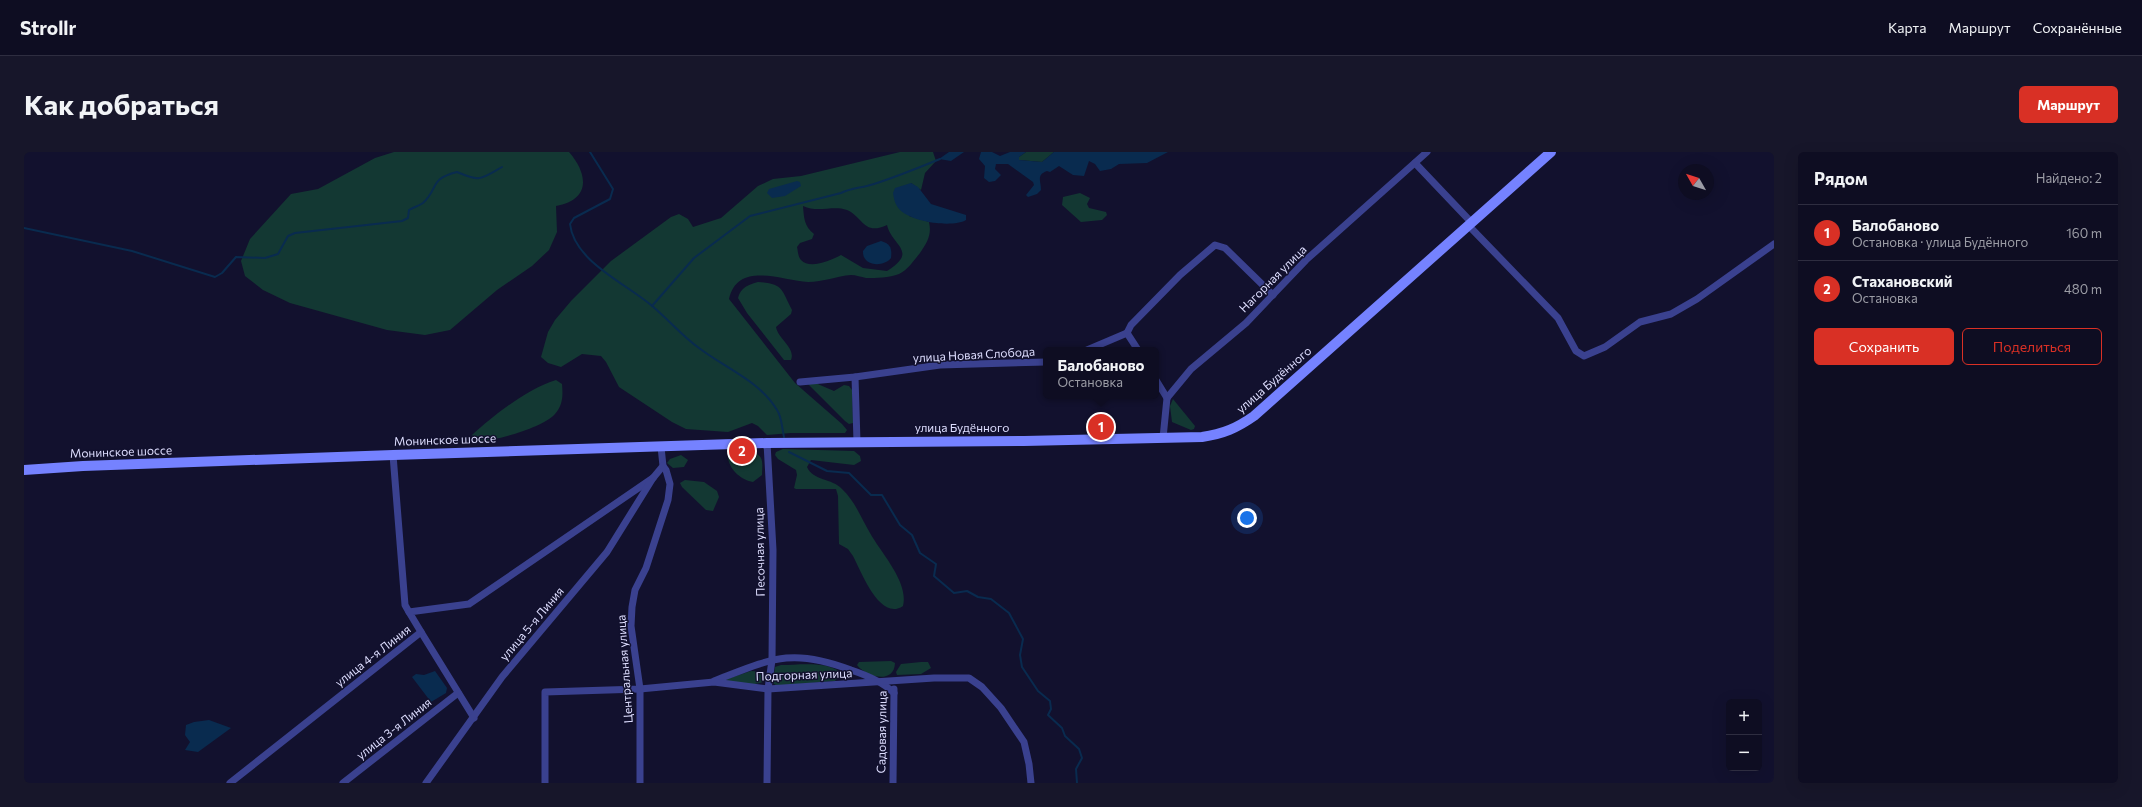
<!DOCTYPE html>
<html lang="ru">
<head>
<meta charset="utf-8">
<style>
  body { margin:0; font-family:Commissioner,sans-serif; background:#17162a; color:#f1f3f6 }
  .controls { position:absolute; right:12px; bottom:12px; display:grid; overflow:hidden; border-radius:6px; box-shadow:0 4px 16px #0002 }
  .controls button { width:36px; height:36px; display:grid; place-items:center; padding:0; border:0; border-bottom:1px solid #2e2d40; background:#0e0d22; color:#f1f3f6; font:20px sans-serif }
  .compass { position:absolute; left:1654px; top:12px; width:36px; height:36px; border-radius:50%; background:#0e0d22; box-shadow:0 4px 16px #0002; rotate:309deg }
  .you { position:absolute; left:1223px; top:366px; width:14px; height:14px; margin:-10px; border:3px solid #fff; border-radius:50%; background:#1a73e8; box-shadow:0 0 0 6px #1a73e833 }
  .badge { display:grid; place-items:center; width:26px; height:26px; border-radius:50%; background:#d93025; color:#fff; font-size:13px; font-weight:700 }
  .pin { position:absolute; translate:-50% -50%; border:2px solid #fff; box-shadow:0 1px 4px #0006 }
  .popup { position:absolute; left:1019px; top:195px; width:116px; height:52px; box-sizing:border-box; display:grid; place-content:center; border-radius:6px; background:#0e0d22; filter:drop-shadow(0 1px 3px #0005); font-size:13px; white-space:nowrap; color:#9b9ca5 }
  .popup b { font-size:15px; color:#f1f3f6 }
  .popup::after { content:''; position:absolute; left:50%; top:100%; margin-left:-8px; border:8px solid transparent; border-top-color:#0e0d22 }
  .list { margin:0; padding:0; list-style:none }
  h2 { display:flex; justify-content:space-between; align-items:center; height:52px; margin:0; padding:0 16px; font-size:17px }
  h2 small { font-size:13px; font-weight:400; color:#9b9ca5 }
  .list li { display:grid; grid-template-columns:26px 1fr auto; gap:12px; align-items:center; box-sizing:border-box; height:56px; padding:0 16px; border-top:1px solid #2e2d40 }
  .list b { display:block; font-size:15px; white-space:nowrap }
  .list p { margin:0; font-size:13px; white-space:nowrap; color:#9b9ca5 }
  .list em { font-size:13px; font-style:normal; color:#9b9ca5 }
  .actions { display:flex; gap:8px; padding:12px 16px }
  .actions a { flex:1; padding:9px 0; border:1px solid #d93025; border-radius:6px; text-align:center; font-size:14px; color:#d93025 }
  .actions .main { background:#d93025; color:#fff }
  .map { position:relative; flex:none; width:1750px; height:631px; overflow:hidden; border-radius:6px }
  header { display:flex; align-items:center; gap:24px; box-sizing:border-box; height:56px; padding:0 20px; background:#0e0d22; border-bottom:1px solid #2e2d40 }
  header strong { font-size:19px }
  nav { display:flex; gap:22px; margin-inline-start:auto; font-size:14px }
  .intro { display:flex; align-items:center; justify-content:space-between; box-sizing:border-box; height:96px; padding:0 24px }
  h1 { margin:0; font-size:28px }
  .button { padding:10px 18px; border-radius:6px; background:#d93025; color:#fff; font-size:14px; font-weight:700 }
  main { display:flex; gap:24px; padding:0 24px }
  aside { flex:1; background:#0e0d22; border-radius:6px; box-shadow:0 4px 16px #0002 }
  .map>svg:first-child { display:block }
  .green { fill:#133833; fill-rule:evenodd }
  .water { fill:#092b4f }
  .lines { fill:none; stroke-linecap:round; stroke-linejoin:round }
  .stream { stroke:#092b4f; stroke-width:2 }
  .street { stroke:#3a418f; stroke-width:7 }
  .secondary { stroke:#7582ff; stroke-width:10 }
  .labels { text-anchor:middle; stroke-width:3; stroke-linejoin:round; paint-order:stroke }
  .street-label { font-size:12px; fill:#dedeff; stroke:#12112e }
</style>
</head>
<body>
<header>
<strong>Strollr</strong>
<nav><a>Карта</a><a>Маршрут</a><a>Сохранённые</a></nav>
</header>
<div class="intro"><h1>Как добраться</h1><a class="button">Маршрут</a></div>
<main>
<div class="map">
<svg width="1750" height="631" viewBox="0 0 1750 631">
  <rect width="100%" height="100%" fill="#12112e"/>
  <!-- green -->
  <g class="green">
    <path d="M370,0H545C565,23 566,48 532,54L533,80L525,98L508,114L473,138L426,178L401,183L363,178L266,151L239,138L221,124L217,109L226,87L267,42L294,37L351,6Z"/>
    <path d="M876,0H909L912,9L901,21L897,38L887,31L885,64L905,70C908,83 903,91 896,101C890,108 884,118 875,122C865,126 852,126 842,126C837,125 832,123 827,123C813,124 799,130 784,130C759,129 714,108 705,147L771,231L818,272L823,278L821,281H767L743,283L734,274L728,271L704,280L662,277L648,270L595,235L582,210L577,204L558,202L537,215L524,211L517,205L524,180L531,168L547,149L587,109L647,65L655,62L664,67L669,75L697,66L734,34L749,27L777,24ZM779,54C794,61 809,53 823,58C839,65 840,84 863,73C868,94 895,99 863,119L839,116L817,103C807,108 786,118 777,108C774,105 774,99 773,95L776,91L788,87L790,82C780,74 780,66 779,54Z"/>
    <polygon points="1002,0 1030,0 1018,10 995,8 995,5"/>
    <polygon points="1056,41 1066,46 1063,52 1065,56 1082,60 1083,63 1078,68 1057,70 1038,53 1039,45"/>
    <path d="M734,130C760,132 757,137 768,158L767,162L752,175C754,187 772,196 767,208H760L723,161L714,146C717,135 724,133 734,130Z"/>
    <path d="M532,228L538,232C539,243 539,253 531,262C520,275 470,290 453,289L448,283C470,263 503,237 532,228Z"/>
    <polygon points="789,230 810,239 820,233 825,234 828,238 829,271 825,272 821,269 784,232"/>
    <polygon points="1149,247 1171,274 1170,277 1167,278 1148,270 1146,254"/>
    <path d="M759,297L830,299L836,304L837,309L830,313L787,308L783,315C789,329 808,326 818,337C831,349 837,366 846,381C857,401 885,430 879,454C856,470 837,419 829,404L824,397L815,392L814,344L812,337H772L770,336L773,323L772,318L754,307L751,303L752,300Z"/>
    <path d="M730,301C741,304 738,314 738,323L729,330C718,328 706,319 704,306L708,304Z"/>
    <polygon points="657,303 664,308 660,315 649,316 643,311 646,307"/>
    <polygon points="661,328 680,330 693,339 695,345 689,359 682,358 658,335 656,331"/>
    <path d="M867,509L871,511C870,533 842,525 833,513L835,510Z"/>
    <polygon points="897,510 904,510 907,516 897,522 873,523 872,520 877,512"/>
    <path d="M757,513C774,513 800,509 815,519L816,523L811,529L753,534L749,531L751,515Z"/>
    <path d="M727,519L740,520L741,523L739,530C726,535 712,531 700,528Z"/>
  </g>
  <!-- water -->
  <g class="water">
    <polygon points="925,0 940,0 927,9 915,7"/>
    <path d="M957,0H968L976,4L986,0H1002L995,5V8L1018,10L1030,0H1144L1123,11L1095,12L1087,17L1076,19L1071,12L1065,9L1060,24L1049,23L1035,14L1026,20L1023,19C1012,23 1017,29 1017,38L1013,42L1004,45L1002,43L1010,33L1009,30L984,12H972L971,17L977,23L971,29L965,30L960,26L961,14L955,7Z"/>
    <polygon points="773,29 776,30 777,34 761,44 748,46 743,41 745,37"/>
    <path d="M887,31L894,35L907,52L942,63V68C928,76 888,70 876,58C871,53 870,47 869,41L871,36Z"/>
    <path d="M857,89C867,92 868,97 867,106C859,116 838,114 839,99L843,94Z"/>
    <polygon points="411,519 423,536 422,541 407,550 388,525 392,522 400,523"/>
    <polygon points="185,568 207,576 174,600 161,598 166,590 161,583 162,573 170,570"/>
  </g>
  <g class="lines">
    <!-- stream -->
    <g class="stream">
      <path d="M566,0L589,37L586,47L550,66L546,72C550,109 601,131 627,153C644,167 658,184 675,196C701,216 736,229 753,258C758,265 758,277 760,285"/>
      <path d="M0,76L108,99L191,125L198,121L212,105L241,106L254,102L264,84L271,81L378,69L384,66L385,58C390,55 395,54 399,51C415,36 405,27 433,20C457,30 455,28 478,15"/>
      <path d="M628,154L670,106L726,64L817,41C827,36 838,36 850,32C872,25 894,16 916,7"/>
      <polyline points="765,300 803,319 825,321 847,343 858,343 876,373 888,383 896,401 912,412 910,424 930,441 943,439 954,445 967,447 985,461 999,487 996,503 998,515 1014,539 1026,549 1027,557 1024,563 1038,576 1041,584 1055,597 1058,606 1052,617 1053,631"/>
    </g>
    <!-- street -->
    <g class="street">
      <polyline points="1391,11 1448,71"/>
      <polyline points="1445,74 1534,166 1552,199 1560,204 1581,195 1616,170 1647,162 1673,147 1750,92"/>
      <polyline points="1103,181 1114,198"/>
      <polyline points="1063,198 1103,181 1107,173 1156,123 1191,93 1201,96 1249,143"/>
      <polyline points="831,225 833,290"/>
      <polyline points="1132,228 1143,246"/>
      <polyline points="776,230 831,225 916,213 1022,210"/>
      <polyline points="1139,286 1143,246 1167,217 1222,171 1282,108 1403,0"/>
      <polyline points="369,303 381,453 385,460"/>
      <polyline points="397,480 450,566"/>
      <path d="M690,529C747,507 767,495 827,518C842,523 859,530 870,541"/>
      <polyline points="206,631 397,480 385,460 445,452 629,326"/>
      <polyline points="319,631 434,541"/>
      <polyline points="402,631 478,525 583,400 629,326 639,314 637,295"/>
      <polyline points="521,631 521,540 616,537 690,530 744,537 910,526 945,526 958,535 977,556 1000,590 1005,612 1007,631"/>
      <polyline points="616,631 616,537 607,474 608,455 611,438 622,416 644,348 646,332 642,318 639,314"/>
      <polyline points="743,631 744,537 748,508 749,398 743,291"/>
      <polyline points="869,631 870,537"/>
    </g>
    <!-- secondary -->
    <path class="secondary" d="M0,318L59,314L369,303L743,291L1000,289L1178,285C1199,282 1213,276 1230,264L1527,0"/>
  </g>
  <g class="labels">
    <!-- street labels -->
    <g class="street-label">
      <text transform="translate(1249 127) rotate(-45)" y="4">Нагорная улица</text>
      <text transform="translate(950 203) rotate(-3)" y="4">улица Новая Слобода</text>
      <text transform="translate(1250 228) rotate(-41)" y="4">улица Будённого</text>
      <text x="938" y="280">улица Будённого</text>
      <text transform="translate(421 288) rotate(-2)" y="4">Монинское шоссе</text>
      <text transform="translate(97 300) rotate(-2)" y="4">Монинское шоссе</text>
      <text transform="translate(736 400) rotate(-91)" y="4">Песочная улица</text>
      <text transform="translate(508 472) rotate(-50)" y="4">улица 5-я Линия</text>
      <text transform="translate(349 504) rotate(-38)" y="4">улица 4-я Линия</text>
      <text transform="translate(601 517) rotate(-94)" y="4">Центральная улица</text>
      <text transform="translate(780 523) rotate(-2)" y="4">Подгорная улица</text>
      <text transform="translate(370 577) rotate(-38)" y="4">улица 3-я Линия</text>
      <text transform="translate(858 580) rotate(-89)" y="4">Садовая улица</text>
    </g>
  </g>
</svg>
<div class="controls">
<button>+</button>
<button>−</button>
</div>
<svg class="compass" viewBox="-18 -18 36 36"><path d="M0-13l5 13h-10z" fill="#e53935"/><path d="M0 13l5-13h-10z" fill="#9b9ca5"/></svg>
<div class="you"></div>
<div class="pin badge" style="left:1077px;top:275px">1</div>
<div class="popup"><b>Балобаново</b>Остановка</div>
<div class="pin badge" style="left:718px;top:299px">2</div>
</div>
<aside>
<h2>Рядом<small>Найдено: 2</small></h2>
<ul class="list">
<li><span class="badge">1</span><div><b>Балобаново</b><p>Остановка · улица Будённого</p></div><em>160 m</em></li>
<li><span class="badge">2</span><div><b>Стахановский</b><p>Остановка</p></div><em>480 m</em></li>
</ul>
<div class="actions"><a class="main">Сохранить</a><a>Поделиться</a></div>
</aside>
</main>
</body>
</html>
